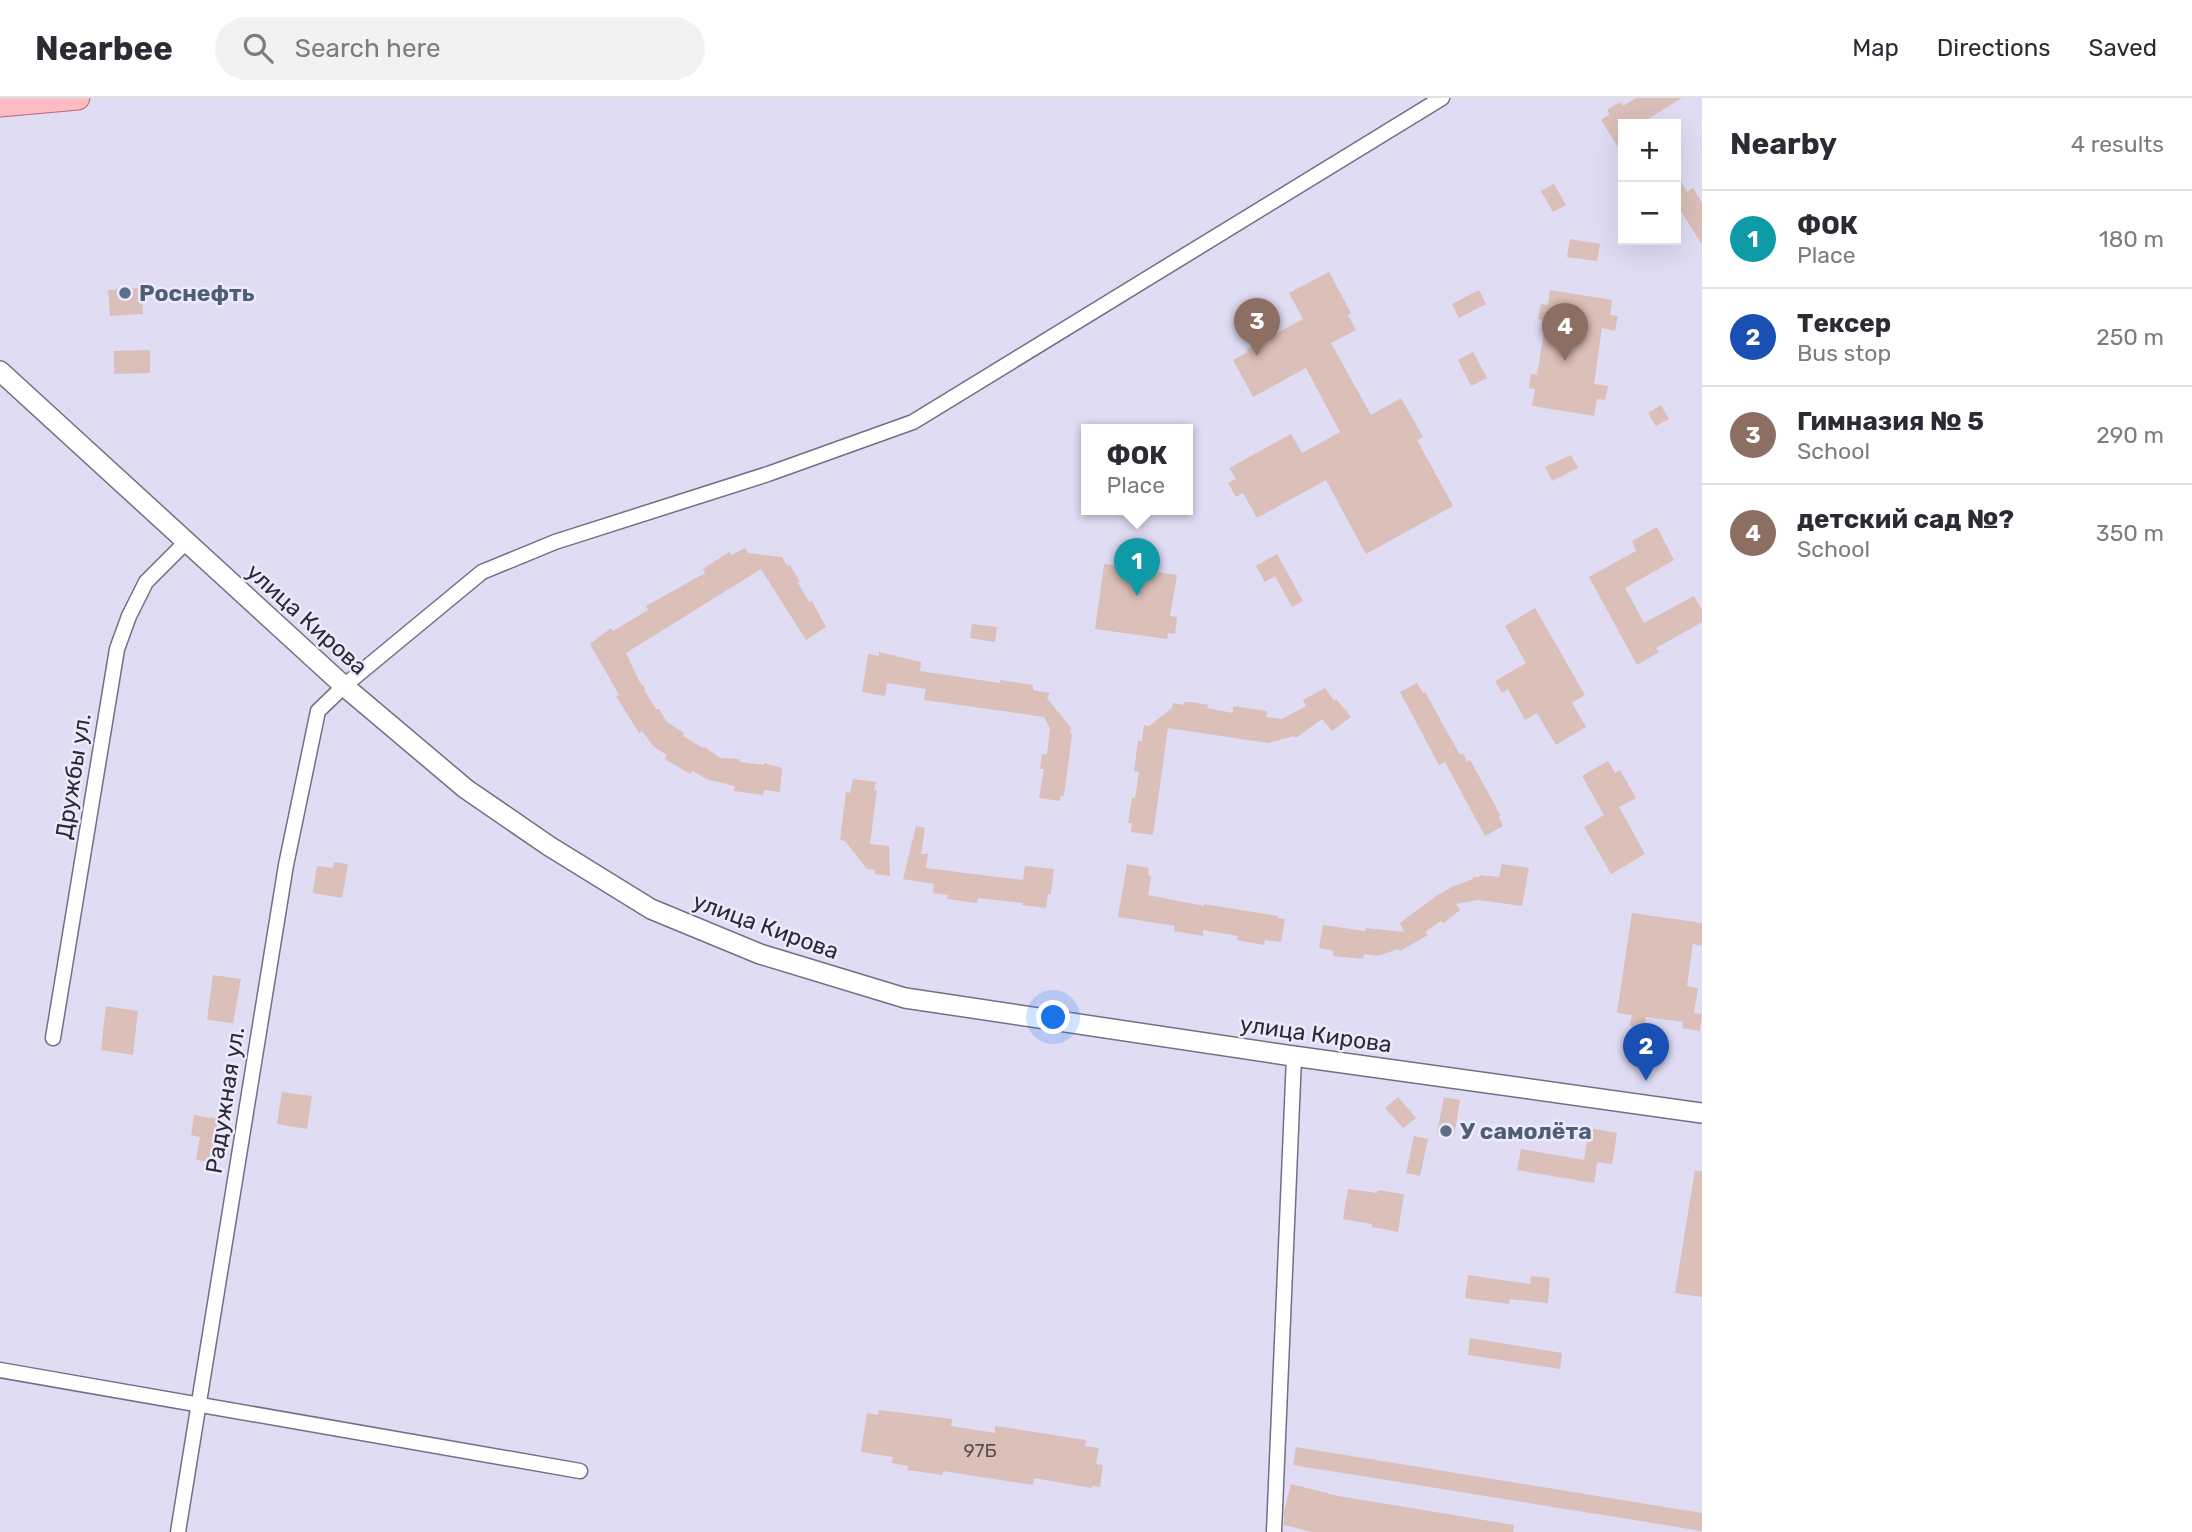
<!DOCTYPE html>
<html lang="en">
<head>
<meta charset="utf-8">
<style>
  body { margin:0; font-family:Rubik,sans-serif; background:#f2f2f3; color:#2b2b33 }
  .controls { position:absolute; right:21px; top:21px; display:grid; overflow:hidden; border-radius:0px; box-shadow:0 7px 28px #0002 }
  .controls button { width:63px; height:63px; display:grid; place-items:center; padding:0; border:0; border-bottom:2px solid #e1e1e2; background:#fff; color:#2b2b33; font:35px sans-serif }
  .you { position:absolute; left:1054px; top:920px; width:24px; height:24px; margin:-18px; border:5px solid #fff; border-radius:50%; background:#1a73e8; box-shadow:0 0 0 10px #1a73e833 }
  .badge { display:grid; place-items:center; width:46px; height:46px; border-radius:50%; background:#7c3aed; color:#fff; font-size:23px; font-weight:700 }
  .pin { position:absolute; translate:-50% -58px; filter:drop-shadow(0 2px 4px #0008) }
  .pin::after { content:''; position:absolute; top:37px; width:24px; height:21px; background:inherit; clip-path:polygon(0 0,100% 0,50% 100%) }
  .popup { position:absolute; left:1081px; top:326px; width:112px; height:91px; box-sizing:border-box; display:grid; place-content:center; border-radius:0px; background:#fff; filter:drop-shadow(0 2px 5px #0005); font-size:23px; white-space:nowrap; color:#7c7c81 }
  .popup b { font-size:26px; color:#2b2b33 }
  .popup::after { content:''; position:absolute; left:50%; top:100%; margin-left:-14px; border:14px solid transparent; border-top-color:#fff }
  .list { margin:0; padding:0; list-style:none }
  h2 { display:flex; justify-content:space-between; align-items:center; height:91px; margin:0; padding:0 28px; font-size:30px }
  h2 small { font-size:23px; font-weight:400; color:#7c7c81 }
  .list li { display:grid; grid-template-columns:46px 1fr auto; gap:21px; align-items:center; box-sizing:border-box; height:98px; padding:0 28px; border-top:2px solid #e1e1e2 }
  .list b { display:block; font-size:26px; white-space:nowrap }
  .list p { margin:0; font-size:23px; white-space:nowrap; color:#7c7c81 }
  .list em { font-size:23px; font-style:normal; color:#7c7c81 }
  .icon { flex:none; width:38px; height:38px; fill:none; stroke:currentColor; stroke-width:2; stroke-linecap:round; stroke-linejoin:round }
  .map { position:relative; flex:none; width:1702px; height:1434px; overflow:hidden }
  header { display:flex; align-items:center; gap:42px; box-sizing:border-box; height:98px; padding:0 35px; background:#fff; border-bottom:2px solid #e1e1e2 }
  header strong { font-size:33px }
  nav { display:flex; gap:38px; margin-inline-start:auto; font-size:24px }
  .search { width:490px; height:63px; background:#f2f2f3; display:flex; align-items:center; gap:18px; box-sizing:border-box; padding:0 24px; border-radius:38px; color:#7c7c81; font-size:26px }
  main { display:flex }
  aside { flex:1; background:#fff }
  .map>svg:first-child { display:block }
  .building { fill:#dbbfb9 }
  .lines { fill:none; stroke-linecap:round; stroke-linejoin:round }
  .street-casing { stroke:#726e84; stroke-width:17 }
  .secondary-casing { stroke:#726e84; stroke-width:22 }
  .primary-casing { stroke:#b36b77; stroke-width:25 }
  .street { stroke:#fff; stroke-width:14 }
  .secondary { stroke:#fff; stroke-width:19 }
  .primary { stroke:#fdbbc4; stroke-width:23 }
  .service-dot { fill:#5c6f8a; stroke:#edeafe; stroke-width:2.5 }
  .labels { text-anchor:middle; stroke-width:5; stroke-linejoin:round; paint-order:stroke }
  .number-label { font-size:19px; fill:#584f54 }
  .service-label { font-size:23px; font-weight:bold; fill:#4e5e75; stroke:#edeafe; text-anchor:start }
  .street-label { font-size:23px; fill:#2c2a33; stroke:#edeafe }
</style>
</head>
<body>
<header>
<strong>Nearbee</strong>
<div class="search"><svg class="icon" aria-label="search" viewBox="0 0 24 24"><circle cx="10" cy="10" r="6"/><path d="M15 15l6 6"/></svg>Search here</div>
<nav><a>Map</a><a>Directions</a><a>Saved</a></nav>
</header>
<main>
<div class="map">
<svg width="1702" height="1434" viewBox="0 0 1702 1434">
  <rect width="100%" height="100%" fill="#e0dcf4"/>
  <!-- building -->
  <g class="building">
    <polygon points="1636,0 1682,0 1640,26 1623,26 1623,57 1601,22 1610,16 1607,12 1620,4 1623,8"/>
    <polygon points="1676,75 1687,94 1693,90 1702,105 1702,147 1676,105"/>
    <polygon points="1554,86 1566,107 1553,114 1541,93"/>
    <polygon points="1570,141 1600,146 1597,163 1567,159"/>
    <polygon points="1329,174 1351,215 1348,217 1356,232 1331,245 1371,317 1401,300 1423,339 1417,342 1453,408 1366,456 1326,382 1257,420 1243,395 1236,399 1228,385 1236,381 1229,370 1291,336 1302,355 1340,334 1306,270 1253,299 1233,262 1248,254 1246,252 1303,221 1289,195"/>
    <polygon points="141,190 143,216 110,218 108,192"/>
    <polygon points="1479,192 1486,206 1459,220 1452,206"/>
    <polygon points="1550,192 1612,202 1610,217 1618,218 1615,233 1602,230 1594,286 1608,288 1605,302 1597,301 1594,318 1532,308 1535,291 1529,290 1531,276 1537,277 1546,222 1538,221 1541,206 1548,207"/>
    <polygon points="150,252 150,275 114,276 114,253"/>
    <polygon points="1473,254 1487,280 1471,288 1458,262"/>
    <polygon points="1661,307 1669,321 1656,328 1648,315"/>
    <polygon points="1571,357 1578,370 1552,383 1545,369"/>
    <polygon points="1657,429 1674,462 1625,490 1644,525 1694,498 1702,512 1702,524 1656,550 1659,554 1637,567 1589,479 1636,453 1632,443"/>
    <polygon points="745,450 748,455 782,459 787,468 790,467 800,484 798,485 809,504 812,503 826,529 806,542 761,471 626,555 639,583 646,591 644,592 656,611 659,611 667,624 684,635 683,638 703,650 705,649 720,660 739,661 740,664 764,667 764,665 782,670 780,694 764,692 763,697 734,693 735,688 706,681 693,673 690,676 665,661 667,657 654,649 642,633 639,635 616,598 619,597 590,546 611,530 613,533 648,512 646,508 705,475 703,471 729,454 732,457"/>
    <polygon points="1277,456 1303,503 1292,509 1275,478 1265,484 1256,468"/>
    <polygon points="1104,466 1177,477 1170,518 1177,519 1175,536 1168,535 1167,541 1095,531"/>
    <polygon points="1535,510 1585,597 1572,605 1586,629 1556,647 1537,615 1525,622 1508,591 1502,595 1495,583 1526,565 1505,528"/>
    <polygon points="972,526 997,529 995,544 970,540"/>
    <polygon points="879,554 921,564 920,573 1000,585 1000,582 1033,587 1033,592 1050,595 1047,600 1071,630 1070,634 1072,637 1064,698 1061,697 1060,703 1039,700 1044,671 1040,671 1042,656 1047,656 1050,630 1044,619 924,602 926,591 887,585 885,598 862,594 868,556 879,558"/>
    <polygon points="1417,585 1423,595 1425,594 1460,657 1463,655 1467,664 1470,662 1501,718 1499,719 1503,728 1485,738 1445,664 1439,667 1400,594"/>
    <polygon points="1325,590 1334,603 1336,601 1351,619 1332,633 1322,621 1296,640 1294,638 1268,645 1168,630 1153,737 1131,734 1132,725 1128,725 1132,700 1135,700 1139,674 1134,673 1138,643 1142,643 1144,627 1149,628 1172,610 1173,605 1183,607 1184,604 1192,604 1208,607 1207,610 1233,615 1233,608 1267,613 1266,619 1282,621 1306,608 1303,602"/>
    <polygon points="1608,663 1615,675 1620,672 1636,700 1619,709 1645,756 1611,776 1584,729 1604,717 1582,678"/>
    <polygon points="853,681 876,684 874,692 877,692 870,746 889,748 890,778 875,776 875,772 867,771 845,743 840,742 846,694 850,695"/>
    <polygon points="916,728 925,730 921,756 928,756 926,770 1023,782 1025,768 1054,771 1051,796 1048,796 1046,810 1022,807 1022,805 978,800 977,805 947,801 948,797 933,795 934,786 903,781"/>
    <polygon points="334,764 348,766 342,800 313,795 317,768 333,770"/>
    <polygon points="1127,766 1149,770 1148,777 1151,778 1148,797 1204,808 1204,806 1278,818 1278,820 1285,821 1281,844 1265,842 1264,847 1237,842 1238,838 1203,832 1203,838 1174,833 1175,828 1118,819"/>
    <polygon points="1502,766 1529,770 1522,808 1479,802 1456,806 1460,812 1444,825 1441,823 1425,834 1428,837 1400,853 1398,851 1378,858 1364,856 1363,861 1333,858 1334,853 1319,850 1323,827 1365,833 1366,830 1404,834 1400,825 1436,798 1454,788 1473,781 1473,779 1479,779 1480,777 1499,779"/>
    <polygon points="1632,815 1702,825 1702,848 1693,846 1687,888 1698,890 1694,915 1702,916 1700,933 1682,930 1683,924 1646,919 1644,930 1630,928 1632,917 1617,915"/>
    <polygon points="213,877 241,881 233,925 207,922"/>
    <polygon points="106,908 138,913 133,957 101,952"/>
    <polygon points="282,994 312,998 307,1031 277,1026"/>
    <polygon points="1398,999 1416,1020 1403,1030 1385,1010"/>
    <polygon points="1444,999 1460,1002 1454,1038 1437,1035"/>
    <polygon points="194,1017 218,1021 211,1064 196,1062 200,1039 191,1037"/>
    <polygon points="1589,1030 1617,1035 1612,1066 1597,1064 1594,1085 1517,1072 1521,1051 1584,1062"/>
    <polygon points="1414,1038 1428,1041 1420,1078 1406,1075"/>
    <polygon points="1695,1072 1702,1073 1702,1199 1675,1195"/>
    <polygon points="1348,1091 1377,1095 1378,1092 1404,1096 1398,1134 1372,1129 1372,1126 1343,1121"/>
    <polygon points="1468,1177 1530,1186 1531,1178 1550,1180 1548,1205 1510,1201 1509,1206 1465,1200"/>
    <polygon points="1470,1240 1562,1255 1560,1271 1468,1257"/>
    <polygon points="879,1312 952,1321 951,1328 995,1335 995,1328 1086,1342 1085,1348 1099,1350 1096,1366 1103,1367 1100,1389 1093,1388 1092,1390 1034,1380 1033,1387 943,1373 942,1377 907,1372 908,1368 892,1365 893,1359 861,1354 867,1315 878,1317"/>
    <polygon points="1296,1349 1702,1415 1702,1433 1293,1367"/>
    <polygon points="1291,1386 1338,1398 1514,1427 1513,1434 1312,1434 1284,1427 1284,1413"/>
  </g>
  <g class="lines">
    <!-- street casing -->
    <g class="street-casing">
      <g id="street">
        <polyline points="53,940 117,551 129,518 146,484 186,444"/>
        <polyline points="0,1272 580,1373"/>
        <polyline points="178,1434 286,767 318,613 344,588 482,474 555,444 768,376 913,324 1442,0"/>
        <polyline points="1274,1434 1294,959"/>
      </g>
    </g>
    <!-- secondary casing -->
    <g class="secondary-casing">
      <polyline id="secondary" points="0,273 344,588 466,691 549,748 651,811 760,856 905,900 1286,957 1702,1015"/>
    </g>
    <!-- primary casing -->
    <g class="primary-casing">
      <polyline id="primary" points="0,7 78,0"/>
    </g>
    <!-- street -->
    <use href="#street" class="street"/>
    <!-- secondary -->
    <use href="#secondary" class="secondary"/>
    <!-- primary -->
    <use href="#primary" class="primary"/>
  </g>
  <!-- markers -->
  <g class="service-dot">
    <circle cx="125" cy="195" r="7"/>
    <circle cx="1446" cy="1033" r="7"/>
  </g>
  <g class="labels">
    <!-- number labels -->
    <g class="number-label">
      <text x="980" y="1359">97Б</text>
    </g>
    <!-- service labels -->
    <g class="service-label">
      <text x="139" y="203">Роснефть</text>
      <text x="1460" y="1041">У самолёта</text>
    </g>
    <!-- street labels -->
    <g class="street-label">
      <text transform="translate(307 521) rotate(42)" y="8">улица Кирова</text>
      <text transform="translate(73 678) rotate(-81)" y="8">Дружбы ул.</text>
      <text transform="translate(766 828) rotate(20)" y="8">улица Кирова</text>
      <text transform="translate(1316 936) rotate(8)" y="8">улица Кирова</text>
      <text transform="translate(225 1002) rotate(-81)" y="8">Радужная ул.</text>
    </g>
  </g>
</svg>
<div class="controls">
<button>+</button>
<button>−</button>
</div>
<div class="you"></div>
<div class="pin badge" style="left:1137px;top:498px;background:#0f9aa8">1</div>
<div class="popup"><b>ФОК</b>Place</div>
<div class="pin badge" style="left:1646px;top:983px;background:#1a4fb4">2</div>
<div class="pin badge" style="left:1257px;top:258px;background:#8d6e63">3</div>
<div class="pin badge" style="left:1565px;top:263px;background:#8d6e63">4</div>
</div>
<aside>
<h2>Nearby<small>4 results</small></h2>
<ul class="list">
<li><span class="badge" style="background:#0f9aa8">1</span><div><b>ФОК</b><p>Place</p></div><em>180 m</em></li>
<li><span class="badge" style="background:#1a4fb4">2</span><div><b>Тексер</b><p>Bus stop</p></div><em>250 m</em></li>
<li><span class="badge" style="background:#8d6e63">3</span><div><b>Гимназия № 5</b><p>School</p></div><em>290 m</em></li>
<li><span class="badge" style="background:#8d6e63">4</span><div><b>детский сад №?</b><p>School</p></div><em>350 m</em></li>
</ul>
</aside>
</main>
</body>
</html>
